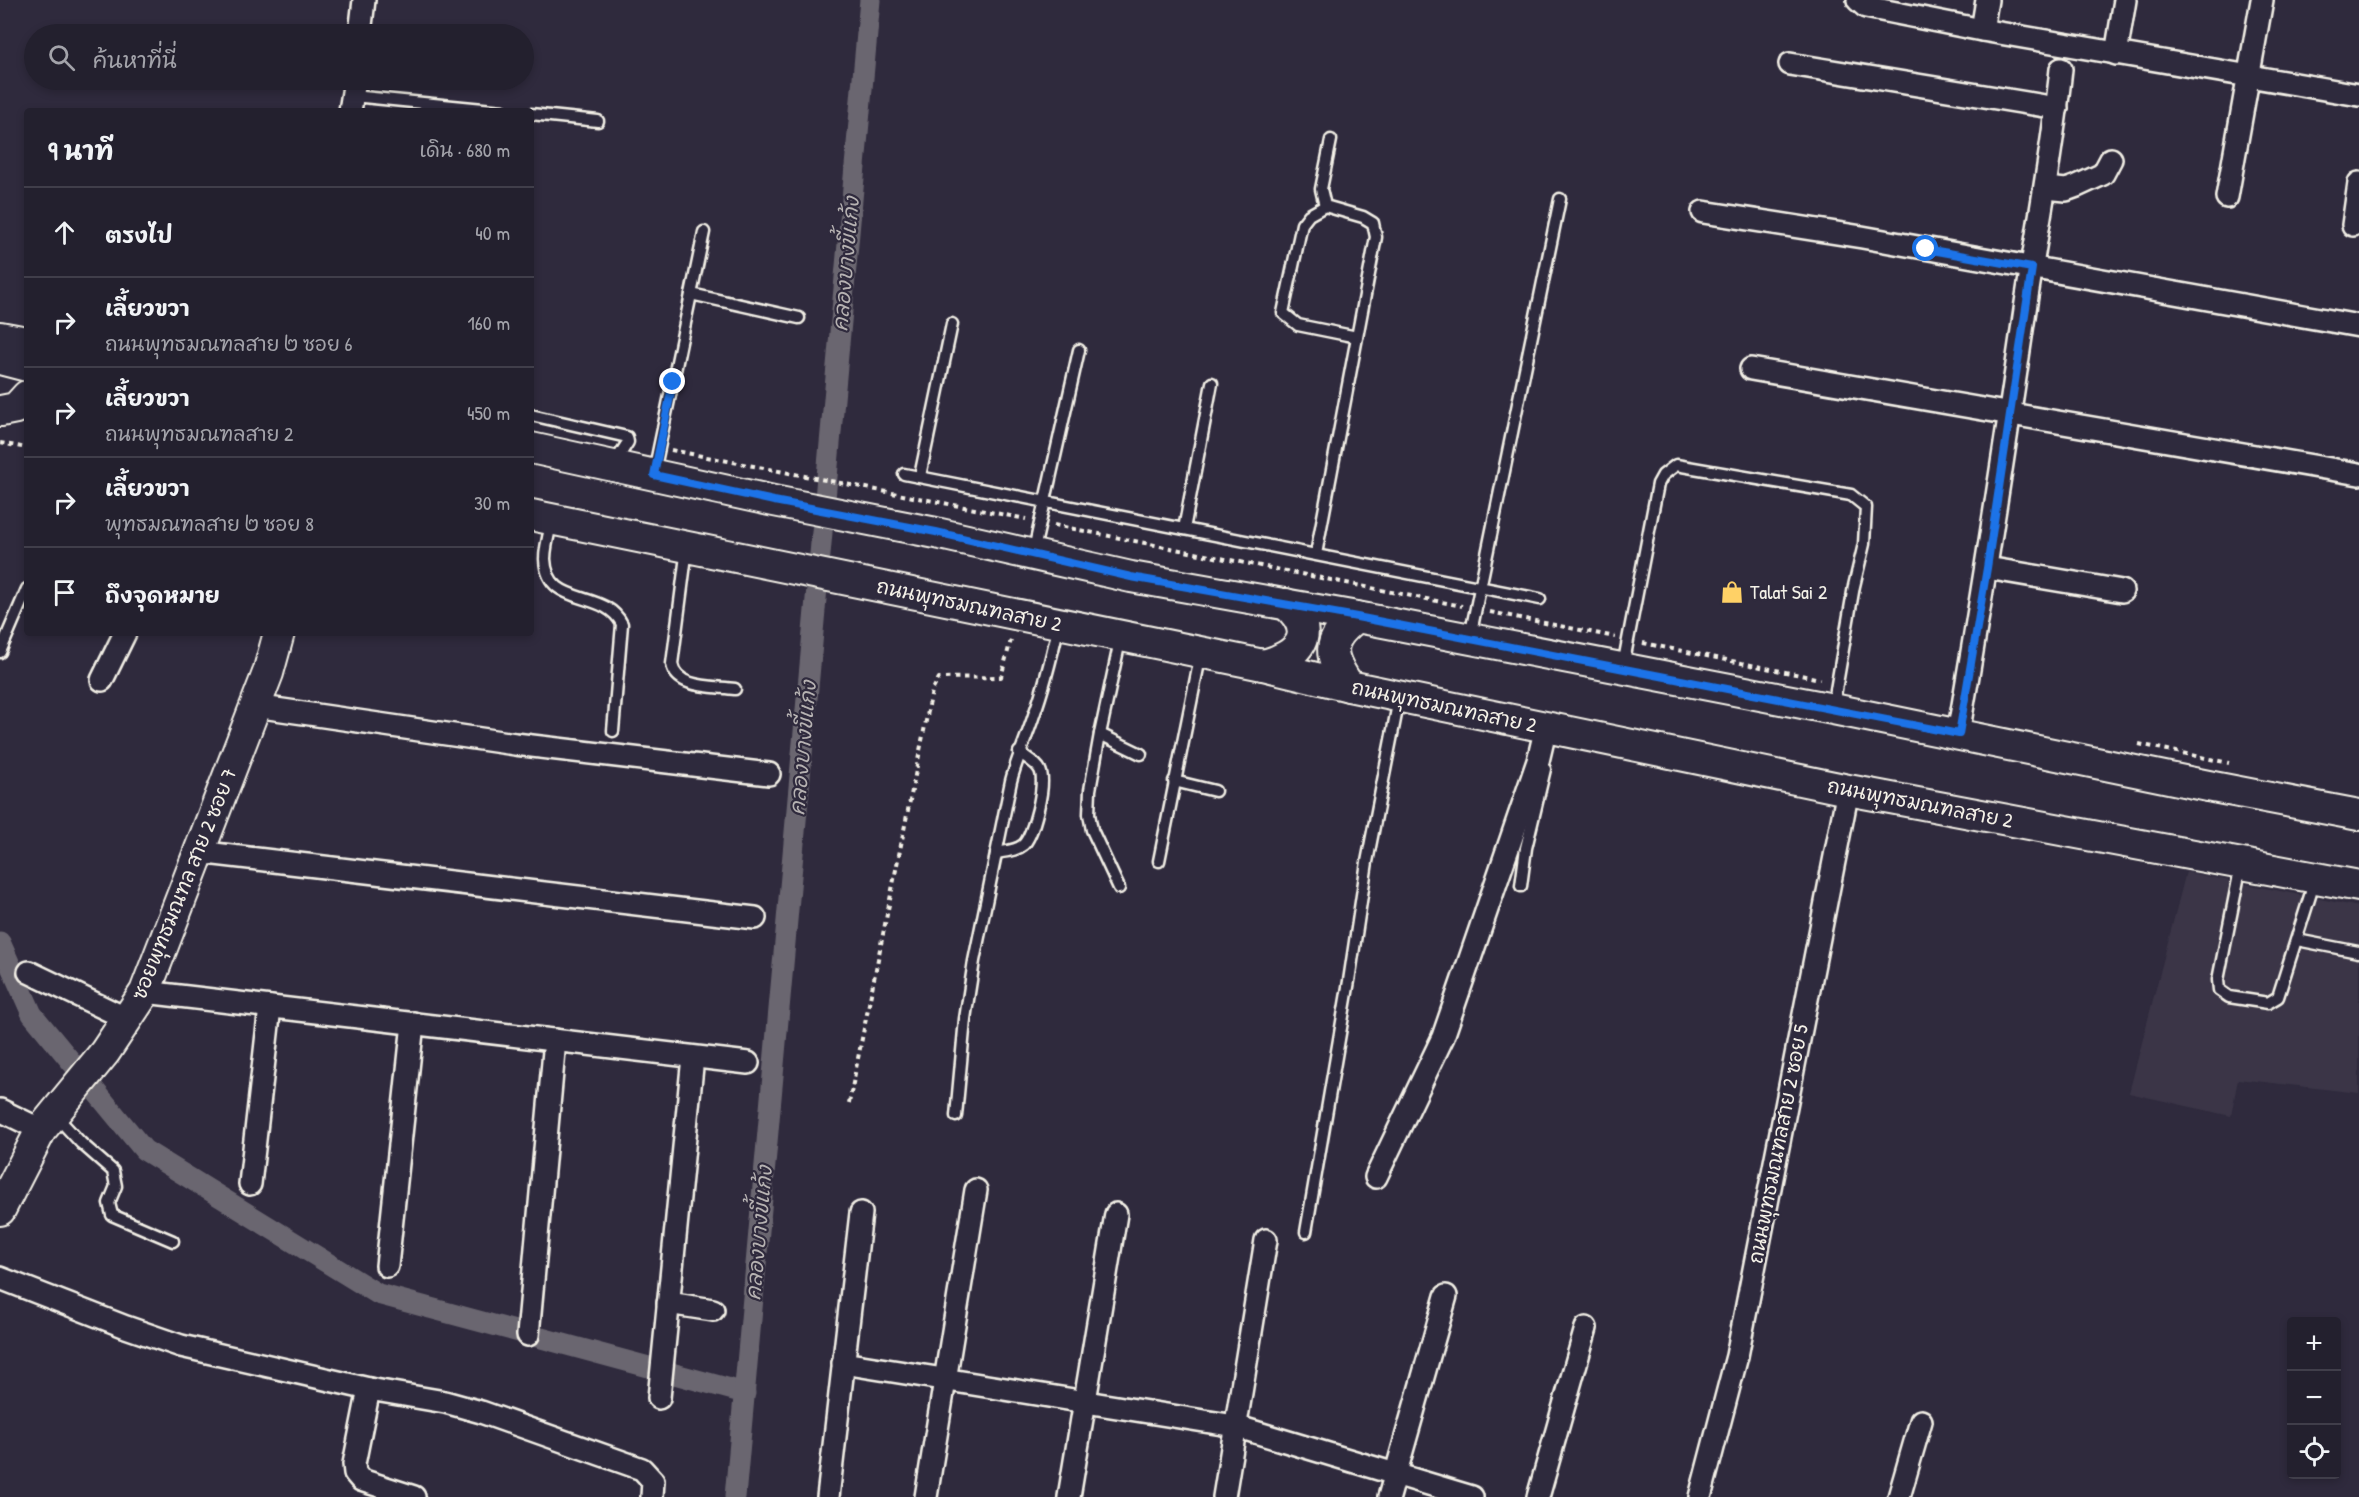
<!DOCTYPE html>
<html lang="th">
<head>
<meta charset="utf-8">
<style>
  body { margin:0; font-family:"Patrick Hand","Playpen Sans Thai",sans-serif; background:#2b2836; color:#f1f3f6 }
  .controls { position:absolute; right:18px; bottom:18px; display:grid; overflow:hidden; border-radius:6px; box-shadow:0 3px 9px #0003 }
  .controls button { width:54px; height:54px; display:grid; place-items:center; padding:0; border:0; border-bottom:2px solid #403e4a; background:#23202e; color:#f1f3f6; font:30px sans-serif }
  .stop { position:absolute; width:18px; height:18px; margin:-14px; border:4px solid #1a73e8; border-radius:50%; background:#fff }
  .stop.end { background:#1a73e8; border-color:#fff; box-shadow:0 2px 6px #0008 }
  .list { margin:0; padding:0; list-style:none }
  h2 { display:flex; justify-content:space-between; align-items:center; height:78px; margin:0; padding:0 24px; font-size:26px }
  h2 small { font-size:20px; font-weight:400; color:#a3a3aa }
  .list li { display:grid; grid-template-columns:39px 1fr auto; gap:18px; align-items:center; box-sizing:border-box; height:90px; padding:0 24px; border-top:2px solid #403e4a }
  .list b { display:block; font-size:22px; white-space:nowrap }
  .list p { margin:0; font-size:20px; white-space:nowrap; color:#a3a3aa }
  .list em { font-size:20px; font-style:normal; color:#a3a3aa }
  .icon { flex:none; width:33px; height:33px; fill:none; stroke:currentColor; stroke-width:2; stroke-linecap:round; stroke-linejoin:round }
  .map { position:relative; flex:none; width:2359px; height:1497px; overflow:hidden }
  .search { position:absolute; background:#23202e; box-shadow:0 3px 9px #0003; left:24px; top:24px; width:510px; height:66px; display:flex; align-items:center; gap:15px; box-sizing:border-box; padding:0 21px; border-radius:33px; color:#a3a3aa; font-size:22px }
  .panel { position:absolute; background:#23202e; box-shadow:0 3px 9px #0003; left:24px; top:108px; width:510px; height:528px; border-radius:6px }
  .map>svg:first-child { display:block }
  .built { fill:#3b3647 }
  .lines { fill:none; stroke-linecap:round; stroke-linejoin:round }
  .canal { stroke:#6a6670; stroke-width:21 }
  .lane-casing { stroke:#f4f1e8; stroke-width:15 }
  .street-casing { stroke:#f4f1e8; stroke-width:26 }
  .secondary-casing { stroke:#f4f1e8; stroke-width:34 }
  .path { stroke:#f4f1e8; stroke-width:4; stroke-dasharray:4.5 4.5; stroke-linecap:butt }
  .lane { stroke:#2f2a3d; stroke-width:10 }
  .street { stroke:#2f2a3d; stroke-width:21 }
  .secondary { stroke:#2f2a3d; stroke-width:30 }
  .route { stroke:#1a73e8; stroke-width:8 }
  .labels { text-anchor:middle; stroke-width:4.5; stroke-linejoin:round; paint-order:stroke }
  .poi-label { font-size:20px; fill:#f4f1e8; stroke:#2f2a3d; text-anchor:start }
  .street-label { font-size:20px; fill:#f4f1e8; stroke:#2f2a3d }
  .water-label { font-size:21px; font-style:italic; fill:#b6b2b2; stroke:#2f2a3d }
</style>
</head>
<body>
<div class="map">
<svg width="2359" height="1497" viewBox="0 0 2359 1497">
  <rect width="100%" height="100%" fill="#2f2a3d"/>
  <filter id="ink" filterUnits="userSpaceOnUse"><feTurbulence type="fractalNoise" baseFrequency=".0167" numOctaves="2"/><feDisplacementMap in="SourceGraphic" scale="12" xChannelSelector="R" yChannelSelector="G"/><feConvolveMatrix kernelMatrix="1 2 1 2 8 2 1 2 1" color-interpolation-filters="sRGB"/></filter>
  <g filter="url(#ink)">
    <!-- built -->
    <polygon class="built" points="2186,872 2359,907 2359,1093 2238,1079 2231,1116 2129,1093"/>
    <g class="lines">
      <!-- canal -->
      <g class="canal">
        <polyline points="0,942 32,1014 144,1150 378,1294 745,1393"/>
        <polyline points="735,1497 870,0"/>
      </g>
      <!-- lane casing -->
      <g class="lane-casing">
        <g id="lane">
          <polyline points="353,96 503,111"/>
          <polyline points="531,114 598,121"/>
          <polyline points="1325,206 1309,215 1302,224 1283,313 1298,325 1357,337"/>
          <polyline points="691,294 799,318"/>
          <polyline points="531,415 627,437 628,442 614,464"/>
          <polyline points="654,472 704,232"/>
          <polyline points="904,474 1540,599"/>
          <polyline points="920,476 952,324"/>
          <path d="M552,521C549,533 545,547 545,559C547,609 604,588 622,624L613,731"/>
          <polyline points="1184,529 1212,383"/>
          <path d="M687,548L672,664C676,689 714,686 735,689"/>
          <polyline points="1033,554 1079,350"/>
          <polyline points="1316,554 1376,237 1373,223 1363,217 1325,206 1321,189 1331,140"/>
          <polyline points="1470,637 1560,199"/>
          <polyline points="0,652 27,589"/>
          <polyline points="1623,666 1658,484 1663,475 1676,465 1851,495 1866,507 1864,544 1854,586 1833,707"/>
          <polyline points="1100,734 1141,754"/>
          <polyline points="1174,781 1215,791"/>
          <path d="M996,853C1005,851 1016,851 1023,845C1033,837 1047,783 1040,770C1037,763 1025,757 1019,752"/>
          <polyline points="1159,861 1201,653"/>
          <polyline points="2241,865 2218,980 2219,990 2229,997 2268,1003 2278,997 2315,880"/>
          <polyline points="1521,886 1526,848 1545,769"/>
          <polyline points="1119,888 1092,830 1089,814 1090,790 1100,734 1121,636"/>
          <polyline points="2297,940 2358,952"/>
          <polyline points="56,1116 81,1143 113,1171 116,1186 109,1203 112,1215 173,1241"/>
          <path d="M956,1116L965,1019L974,961L1011,781C1017,758 1027,737 1034,715C1045,685 1052,655 1059,624"/>
          <polyline points="1306,1232 1349,981 1367,862 1399,699"/>
        </g>
      </g>
      <!-- street casing -->
      <g class="street-casing">
        <g id="street">
          <polyline points="1858,0 1866,7 1982,30 2359,95"/>
          <polyline points="1982,30 1987,0"/>
          <polyline points="360,34 364,0"/>
          <polyline points="2116,54 2125,0"/>
          <polyline points="1790,64 2057,108"/>
          <polyline points="350,111 355,80"/>
          <polyline points="2046,188 2066,190 2077,186 2103,174 2111,159"/>
          <polyline points="2227,197 2262,0"/>
          <polyline points="1703,212 1862,237 2359,326"/>
          <polyline points="2353,225 2359,183"/>
          <polyline points="1751,369 2359,474"/>
          <polyline points="1987,568 2122,591"/>
          <polyline points="102,680 125,633"/>
          <polyline points="255,706 515,744 769,774"/>
          <path d="M1958,734C1983,591 2005,447 2026,303C2038,225 2053,147 2061,69"/>
          <polyline points="198,852 755,918"/>
          <polyline points="29,972 127,1019"/>
          <polyline points="145,992 748,1063"/>
          <polyline points="0,1110 41,1130"/>
          <polyline points="1376,1177 1443,1037 1538,761 1546,727"/>
          <polyline points="250,1184 270,1007"/>
          <polyline points="387,1266 413,1023"/>
          <polyline points="0,1278 126,1327 181,1346 369,1389 445,1402 481,1412 642,1469 653,1481 652,1497"/>
          <polyline points="668,1303 713,1310"/>
          <polyline points="528,1335 555,1040"/>
          <polyline points="843,1363 1235,1426 1472,1497"/>
          <polyline points="369,1389 354,1464 355,1473 361,1480 414,1497"/>
          <polyline points="659,1398 693,1057"/>
          <polyline points="828,1497 861,1213"/>
          <polyline points="926,1497 976,1190"/>
          <polyline points="1069,1497 1116,1214"/>
          <polyline points="1224,1497 1266,1240"/>
          <polyline points="1389,1497 1446,1296"/>
          <polyline points="1538,1497 1586,1328"/>
          <polyline points="1700,1497 1737,1356 1848,790"/>
          <polyline points="1899,1497 1921,1421"/>
        </g>
      </g>
      <!-- secondary casing -->
      <g class="secondary-casing">
        <g id="secondary">
          <polyline points="0,337 27,342"/>
          <polyline points="0,359 27,366"/>
          <polyline points="1,411 16,408 27,396"/>
          <polyline points="531,448 774,501 936,533 1131,577 1357,617 1833,709 2213,787 2359,815"/>
          <polyline points="531,515 1263,665 1349,686 1848,790 2359,886"/>
          <path d="M1263,665C1299,656 1319,634 1286,604"/>
          <path d="M1349,686C1329,656 1324,642 1357,617"/>
          <polyline points="0,1210 41,1130 105,1052 145,992 268,673 279,633"/>
        </g>
      </g>
      <!-- path -->
      <g class="path">
        <polyline points="0,443 27,448"/>
        <polyline points="671,450 1026,519"/>
        <polyline points="1054,525 1462,606"/>
        <polyline points="1490,612 1615,637"/>
        <polyline points="1643,643 1820,679"/>
        <polyline points="2139,744 2229,763"/>
        <polyline points="849,1103 932,691 939,678 1001,677 1012,636"/>
      </g>
      <!-- lane -->
      <use href="#lane" class="lane"/>
      <!-- street -->
      <use href="#street" class="street"/>
      <!-- secondary -->
      <use href="#secondary" class="secondary"/>
    </g>
  </g>
  <g class="lines" filter="url(#ink)">
    <!-- route -->
    <polyline class="route" points="673,382 654,475 774,501 936,532 1131,577 1357,617 1959,734 1987,568 2032,268 1926,249"/>
  </g>
  <!-- icons -->
  <defs>
    <g id="shop-bare" transform="scale(1.8)"><path d="M-5-2.5h2.3a2.7 3.5 0 0 1 5.4 0H5L5.5 6h-11ZM-1.5-2.5h3a1.5 2.3 0 0 0-3 0Z" fill="#ffd166" stroke="#2f2a3d" stroke-width="2.5" paint-order="stroke"/></g>
  </defs>
  <g fill-rule="evenodd">
    <use href="#shop-bare" x="1732" y="592"/>
  </g>
  <g class="labels">
    <!-- poi labels -->
    <g class="poi-label">
      <text x="1750" y="599">Talat Sai 2</text>
    </g>
    <!-- street labels -->
    <g class="street-label">
      <text transform="translate(969 605) rotate(12)" y="7">ถนนพุทธมณฑลสาย 2</text>
      <text transform="translate(1444 706) rotate(12)" y="7">ถนนพุทธมณฑลสาย 2</text>
      <text transform="translate(1920 803) rotate(11)" y="7">ถนนพุทธมณฑลสาย 2</text>
      <text transform="translate(184 884) rotate(-68)" y="7">ซอยพุทธมณฑล สาย 2 ซอย 7</text>
      <text transform="translate(1778 1144) rotate(-79)" y="7">ถนนพุทธมณฑลสาย 2 ซอย 5</text>
    </g>
    <!-- water labels -->
    <g class="water-label">
      <text transform="translate(846 264) rotate(-85)" y="7">คลองบางขี้แก้ง</text>
      <text transform="translate(803 748) rotate(-85)" y="7">คลองบางขี้แก้ง</text>
      <text transform="translate(759 1233) rotate(-85)" y="7">คลองบางขี้แก้ง</text>
    </g>
  </g>
</svg>
<div class="controls">
<button>+</button>
<button>−</button>
<button><svg class="icon" aria-label="locate" viewBox="0 0 24 24"><circle cx="12" cy="12" r="6"/><path d="M12 2v4M12 18v4M2 12h4M18 12h4"/></svg></button>
</div>
<div class="stop" style="left:1926px;top:249px"></div>
<div class="stop end" style="left:673px;top:382px"></div>
<div class="search"><svg class="icon" aria-label="search" viewBox="0 0 24 24"><circle cx="10" cy="10" r="6"/><path d="M15 15l6 6"/></svg>ค้นหาที่นี่</div>
<section class="panel">
<h2>9 นาที<small>เดิน · 680 m</small></h2>
<ul class="list">
<li><svg class="icon" aria-label="ahead" viewBox="0 0 24 24"><path d="M12 20V5M6 11l6-6 6 6"/></svg><div><b>ตรงไป</b></div><em>40 m</em></li>
<li><svg class="icon" aria-label="right" viewBox="0 0 24 24"><path d="M7 20v-9h11M14 6l5 5-5 5"/></svg><div><b>เลี้ยวขวา</b><p>ถนนพุทธมณฑลสาย ๒ ซอย 6</p></div><em>160 m</em></li>
<li><svg class="icon" aria-label="right" viewBox="0 0 24 24"><path d="M7 20v-9h11M14 6l5 5-5 5"/></svg><div><b>เลี้ยวขวา</b><p>ถนนพุทธมณฑลสาย 2</p></div><em>450 m</em></li>
<li><svg class="icon" aria-label="right" viewBox="0 0 24 24"><path d="M7 20v-9h11M14 6l5 5-5 5"/></svg><div><b>เลี้ยวขวา</b><p>พุทธมณฑลสาย ๒ ซอย 8</p></div><em>30 m</em></li>
<li><svg class="icon" aria-label="arrive" viewBox="0 0 24 24"><path d="M6 21V4h12l-3 4 3 4H6"/></svg><div><b>ถึงจุดหมาย</b></div></li>
</ul>
</section>
</div>
</body>
</html>
